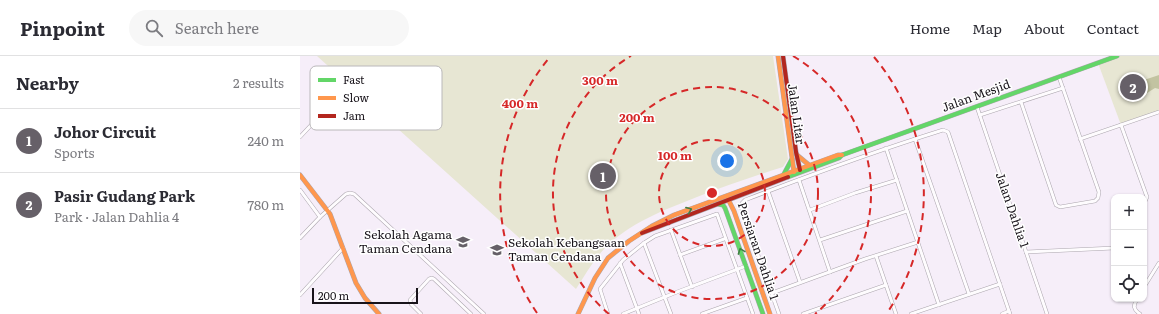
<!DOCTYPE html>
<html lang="en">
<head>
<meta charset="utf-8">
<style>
  body { margin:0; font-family:Literata,serif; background:#f7f7f7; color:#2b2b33 }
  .controls { position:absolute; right:12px; bottom:12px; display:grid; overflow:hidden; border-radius:8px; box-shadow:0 1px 3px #0004 }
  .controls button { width:36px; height:36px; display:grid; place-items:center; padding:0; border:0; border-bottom:1px solid #e1e1e2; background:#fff; color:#2b2b33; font:20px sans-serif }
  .scale { position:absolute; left:12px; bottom:10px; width:106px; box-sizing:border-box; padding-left:4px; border:2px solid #18131a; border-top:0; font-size:11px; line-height:14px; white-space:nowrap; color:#18131a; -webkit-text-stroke:3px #fff; paint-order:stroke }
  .you { position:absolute; left:427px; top:105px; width:14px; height:14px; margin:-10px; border:3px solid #fff; border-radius:50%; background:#1a73e8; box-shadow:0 0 0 6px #1a73e833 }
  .badge { display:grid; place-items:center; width:26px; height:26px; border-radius:50%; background:#666068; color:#fff; font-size:13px; font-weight:700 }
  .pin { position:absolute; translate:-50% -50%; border:2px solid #fff; box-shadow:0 1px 4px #0006 }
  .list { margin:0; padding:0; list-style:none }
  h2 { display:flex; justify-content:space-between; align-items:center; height:52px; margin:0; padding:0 16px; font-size:17px }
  h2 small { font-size:13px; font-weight:400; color:#7c7c81 }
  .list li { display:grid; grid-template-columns:26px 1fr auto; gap:12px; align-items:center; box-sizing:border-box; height:64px; padding:0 16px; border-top:1px solid #e1e1e2 }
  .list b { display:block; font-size:15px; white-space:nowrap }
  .list p { margin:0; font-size:13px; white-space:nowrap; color:#7c7c81 }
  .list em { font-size:13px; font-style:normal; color:#7c7c81 }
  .icon { flex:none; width:22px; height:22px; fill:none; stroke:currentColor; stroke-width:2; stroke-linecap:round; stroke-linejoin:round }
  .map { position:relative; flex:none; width:859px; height:258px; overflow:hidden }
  header { display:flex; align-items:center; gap:24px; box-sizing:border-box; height:56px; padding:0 20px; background:#fff; border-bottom:1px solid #e1e1e2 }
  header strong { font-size:19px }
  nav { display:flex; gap:22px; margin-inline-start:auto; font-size:14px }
  .search { width:280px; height:36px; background:#f7f7f7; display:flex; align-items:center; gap:10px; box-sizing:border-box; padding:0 14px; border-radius:22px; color:#7c7c81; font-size:15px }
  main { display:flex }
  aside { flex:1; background:#fff }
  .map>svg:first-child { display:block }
  .green { fill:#e7e6d3 }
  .water { fill:#c2c3a1 }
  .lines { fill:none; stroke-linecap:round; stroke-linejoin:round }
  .street-casing { stroke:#aca6ae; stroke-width:4 }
  .fast-casing { stroke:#aca6ae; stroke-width:5 }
  .slow-casing { stroke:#aca6ae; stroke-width:5 }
  .jam-casing { stroke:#aca6ae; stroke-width:5 }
  .street { stroke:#fefcfe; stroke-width:3 }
  .fast { stroke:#63d668; stroke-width:4 }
  .slow { stroke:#ff974d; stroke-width:4 }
  .jam { stroke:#b3261e; stroke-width:4 }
  .oneway { stroke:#417e45 }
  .ring { fill:none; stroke:#d62828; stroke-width:2; stroke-dasharray:7 5 }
  .labels { text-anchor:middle; stroke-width:3; stroke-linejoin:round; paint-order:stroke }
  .street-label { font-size:12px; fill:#18131a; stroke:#fff }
  .poi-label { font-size:12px; fill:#18131a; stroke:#fff; text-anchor:end }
  .key { fill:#fff; stroke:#bab8ba; stroke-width:1 }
  .key-label { font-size:11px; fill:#18131a }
  .centre { fill:#d62828; stroke:#fff; stroke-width:2 }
  .ring-label { font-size:12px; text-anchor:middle; font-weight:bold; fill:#d62828; stroke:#fff; stroke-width:3; stroke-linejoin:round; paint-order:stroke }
</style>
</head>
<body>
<header>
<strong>Pinpoint</strong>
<div class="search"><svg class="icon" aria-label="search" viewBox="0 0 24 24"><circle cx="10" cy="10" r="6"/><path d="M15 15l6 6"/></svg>Search here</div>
<nav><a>Home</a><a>Map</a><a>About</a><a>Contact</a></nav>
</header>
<main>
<aside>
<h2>Nearby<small>2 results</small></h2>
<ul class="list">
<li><span class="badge">1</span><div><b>Johor Circuit</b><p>Sports</p></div><em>240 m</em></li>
<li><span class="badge">2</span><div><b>Pasir Gudang Park</b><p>Park · Jalan Dahlia 4</p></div><em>780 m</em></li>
</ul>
</aside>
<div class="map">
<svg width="859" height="258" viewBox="0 0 859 258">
  <rect width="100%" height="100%" fill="#f6eef9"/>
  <!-- green -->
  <g class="green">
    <path d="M17,0H473L488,103L483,111C454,120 425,130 397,141C364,154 329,167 304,193C293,205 285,219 276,233Z"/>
    <polygon points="817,0 859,0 859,56 821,69 798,7"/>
  </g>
  <!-- water -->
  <polygon class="water" points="859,19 859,33 855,32 847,37 840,36 838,26"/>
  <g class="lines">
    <!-- street casing -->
    <g class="street-casing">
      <g id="street">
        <polyline points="721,46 756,149 760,151 795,145 798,142 799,136 759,21"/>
        <polyline points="677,51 747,258"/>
        <polyline points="680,59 763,32"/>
        <polyline points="821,69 847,141 844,148"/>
        <polyline points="0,81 43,35"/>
        <polyline points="615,83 669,238"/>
        <polyline points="780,83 859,56"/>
        <polyline points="586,92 639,249"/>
        <polyline points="499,124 530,216"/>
        <polyline points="0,134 20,161"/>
        <polyline points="468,135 500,226"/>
        <polyline points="510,154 555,137 597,124"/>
        <polyline points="371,174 392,231"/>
        <polyline points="0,182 20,161 46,138 50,137 54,138 184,258"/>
        <polyline points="520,184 607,155"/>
        <polyline points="344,187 371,258"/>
        <polyline points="814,194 813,198 814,201"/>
        <polyline points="726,196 814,192"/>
        <polyline points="380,199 424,183"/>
        <polyline points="576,200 596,258"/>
        <polyline points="320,207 339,258"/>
        <polyline points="844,231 859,207"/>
        <polyline points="472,237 565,203 618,186"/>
        <polyline points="0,239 43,192"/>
        <path d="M837,243C833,250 833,253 840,258"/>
        <polyline points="121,258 111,248 110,244 129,223 132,222 134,223 171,258"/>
        <polyline points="308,258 300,233 323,204 344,187 355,180 417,158 453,258"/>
        <polyline points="323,258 377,236 446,210"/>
        <polyline points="402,258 447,242"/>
        <path d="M479,258L441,151L442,147L445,144C510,119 576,95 643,74L648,76L710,258"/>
        <polyline points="503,258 586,229"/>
        <polyline points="611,258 700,228"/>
        <polyline points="702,258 709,255"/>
      </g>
    </g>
    <!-- fast casing -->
    <g class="fast-casing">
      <g id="fast">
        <polyline points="484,118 492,103"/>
        <polyline points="488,121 539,102 542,99 817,0"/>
        <polyline points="418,148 423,149 425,152 463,258"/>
      </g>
    </g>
    <!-- slow casing -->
    <g class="slow-casing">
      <g id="slow">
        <polyline points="478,0 494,116"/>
        <polyline points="497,99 509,109"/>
        <polyline points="0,119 30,158 56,227 65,242 79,258"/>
        <polyline points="428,143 434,155 470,258"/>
        <polyline points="278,258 295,222 308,202 329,185 352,170 374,159 538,99 542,99"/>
      </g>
    </g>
    <!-- jam casing -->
    <g class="jam-casing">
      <g id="jam">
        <polyline points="483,0 496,96 500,114"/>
        <polyline points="342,177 488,121"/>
      </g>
    </g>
    <!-- street -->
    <use href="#street" class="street"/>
    <!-- fast -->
    <use href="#fast" class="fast"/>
    <!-- slow -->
    <use href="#slow" class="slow"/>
    <!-- jam -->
    <use href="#jam" class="jam"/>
  </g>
  <!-- one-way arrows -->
  <defs><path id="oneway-chevron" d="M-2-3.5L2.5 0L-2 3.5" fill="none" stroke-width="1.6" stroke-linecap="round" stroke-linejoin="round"/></defs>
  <g class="oneway">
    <use href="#oneway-chevron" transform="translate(389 154) rotate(-21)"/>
    <use href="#oneway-chevron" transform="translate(441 195) rotate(-110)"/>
  </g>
  <!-- distance rings -->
  <g class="ring">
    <circle cx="412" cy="137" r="53"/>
    <circle cx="412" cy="137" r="106"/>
    <path d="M309 258A159 159 0 0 1 331 0M493 0A159 159 0 0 1 515 258"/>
    <path d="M237 257A212 212 0 0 1 250 1M574 1A212 212 0 0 1 587 257"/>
  </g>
  <!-- icons -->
  <defs>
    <g id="school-bare" transform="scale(1.08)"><path d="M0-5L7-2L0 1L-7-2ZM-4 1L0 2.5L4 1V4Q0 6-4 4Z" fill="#666068" stroke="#fff" stroke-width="2.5" paint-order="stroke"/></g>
  </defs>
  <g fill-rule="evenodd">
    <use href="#school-bare" x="163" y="186"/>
    <use href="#school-bare" x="197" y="194"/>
  </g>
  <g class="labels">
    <!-- street labels -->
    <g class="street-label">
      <text transform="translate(676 40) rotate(-20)" y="4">Jalan Mesjid</text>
      <text transform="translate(496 58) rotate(82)" y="4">Jalan Litar</text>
      <text transform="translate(712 154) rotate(71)" y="4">Jalan Dahlia 1</text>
      <text transform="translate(458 195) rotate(71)" y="4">Persiaran Dahlia 1</text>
    </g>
    <!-- poi labels -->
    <g class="poi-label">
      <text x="152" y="183">Sekolah Agama<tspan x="152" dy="14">Taman Cendana</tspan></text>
      <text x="208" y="191" text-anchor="start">Sekolah Kebangsaan<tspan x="208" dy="14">Taman Cendana</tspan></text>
    </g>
  </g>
  <!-- legend -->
  <rect x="10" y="10" width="132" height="64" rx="6" class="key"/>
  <rect x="18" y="22" width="18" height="4" fill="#63d668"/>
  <rect x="18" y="40" width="18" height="4" fill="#ff974d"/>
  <rect x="18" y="58" width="18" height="4" fill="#b3261e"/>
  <g class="key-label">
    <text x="43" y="28">Fast</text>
    <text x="43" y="46">Slow</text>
    <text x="43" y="64">Jam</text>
  </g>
  <circle cx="412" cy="137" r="6" class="centre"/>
  <g class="ring-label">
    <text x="300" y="29">300 m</text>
    <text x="220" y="52">400 m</text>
    <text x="337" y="66">200 m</text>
    <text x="375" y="104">100 m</text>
  </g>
</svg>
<div class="controls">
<button>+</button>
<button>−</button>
<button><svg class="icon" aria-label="locate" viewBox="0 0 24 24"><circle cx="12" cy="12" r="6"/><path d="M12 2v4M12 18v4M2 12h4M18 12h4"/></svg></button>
</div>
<div class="scale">200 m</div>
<div class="you"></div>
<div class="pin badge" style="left:303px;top:120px">1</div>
<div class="pin badge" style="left:833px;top:31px">2</div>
</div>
</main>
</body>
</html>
